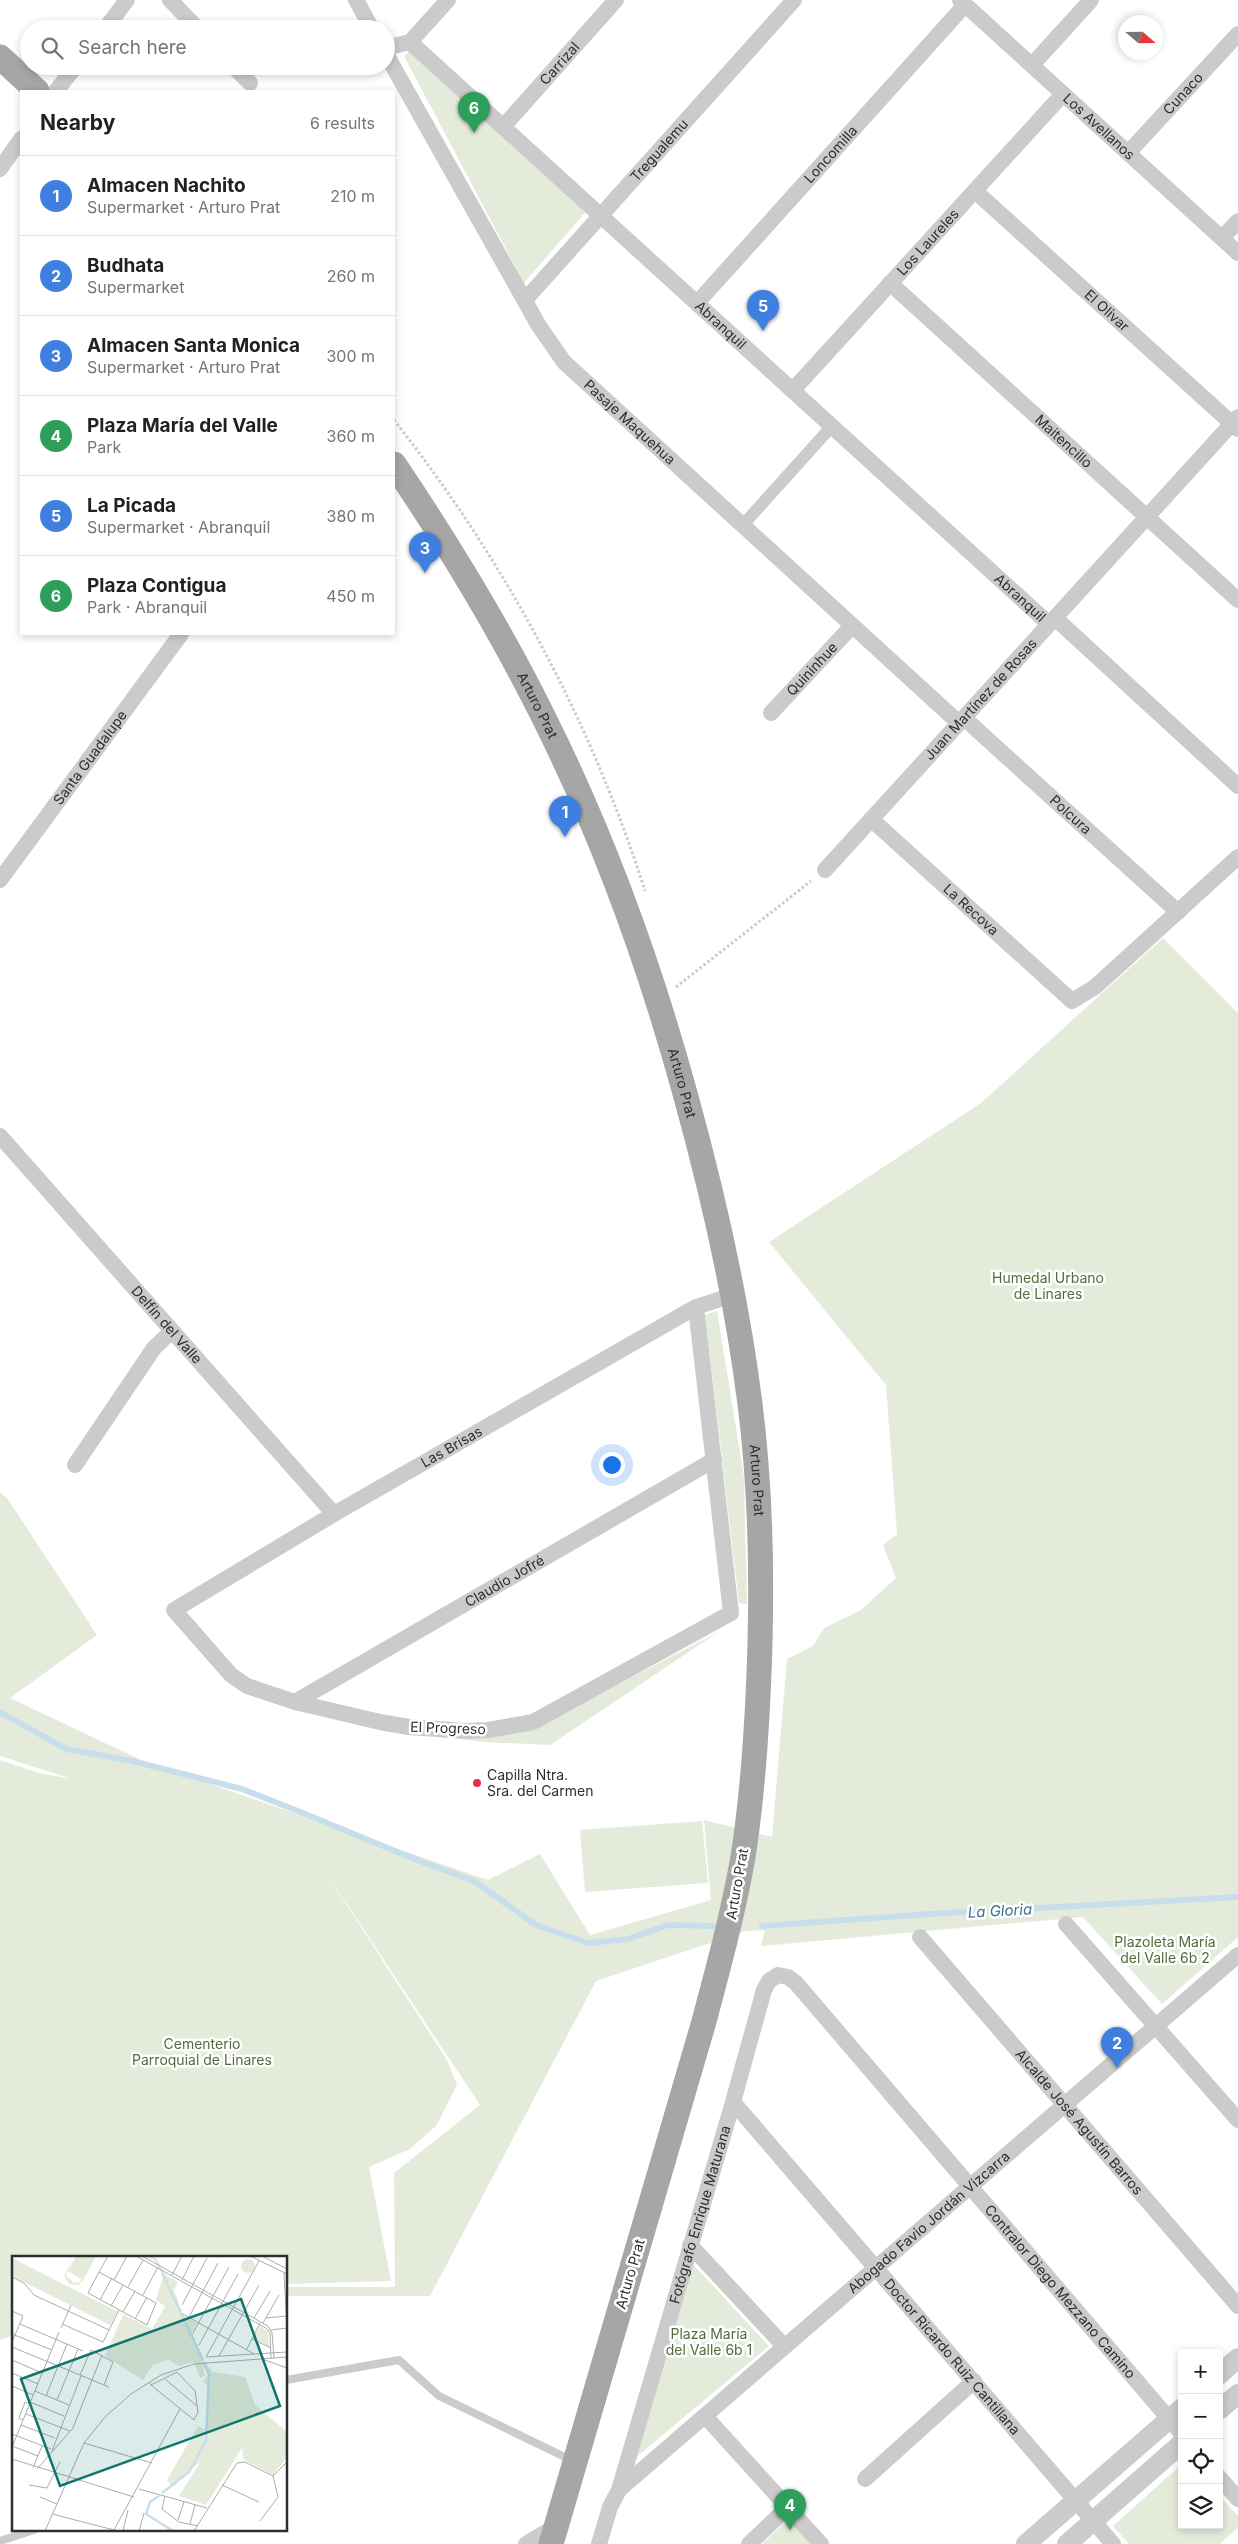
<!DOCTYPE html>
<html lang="en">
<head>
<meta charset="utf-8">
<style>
  body { margin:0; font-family:Inter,sans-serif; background:#f2f2f2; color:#202124 }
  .controls { position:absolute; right:15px; bottom:15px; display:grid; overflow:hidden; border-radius:0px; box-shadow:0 2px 8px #0003 }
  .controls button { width:45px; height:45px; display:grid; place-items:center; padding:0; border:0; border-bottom:1px solid #e0e0e0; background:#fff; color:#202124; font:25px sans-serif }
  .compass { position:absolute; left:1118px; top:15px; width:45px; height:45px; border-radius:50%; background:#fff; box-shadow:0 2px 8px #0003; rotate:110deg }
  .you { position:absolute; left:611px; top:1464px; width:18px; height:18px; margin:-12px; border:4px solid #fff; border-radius:50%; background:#1a73e8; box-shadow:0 0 0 8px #1a73e833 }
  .badge { display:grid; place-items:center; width:32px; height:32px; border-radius:50%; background:#2563eb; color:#fff; font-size:16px; font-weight:700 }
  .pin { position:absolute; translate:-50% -41px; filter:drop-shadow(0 1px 2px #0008) }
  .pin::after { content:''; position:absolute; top:26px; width:18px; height:15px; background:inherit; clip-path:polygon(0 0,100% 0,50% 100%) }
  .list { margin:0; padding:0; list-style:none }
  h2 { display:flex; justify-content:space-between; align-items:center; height:65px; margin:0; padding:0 20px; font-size:21px }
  h2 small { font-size:16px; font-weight:400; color:#757577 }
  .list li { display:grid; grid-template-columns:32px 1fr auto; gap:15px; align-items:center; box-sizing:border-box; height:80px; padding:0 20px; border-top:1px solid #e0e0e0 }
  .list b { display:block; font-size:19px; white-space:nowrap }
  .list p { margin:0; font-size:16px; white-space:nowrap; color:#757577 }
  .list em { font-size:16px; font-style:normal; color:#757577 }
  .icon { flex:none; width:28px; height:28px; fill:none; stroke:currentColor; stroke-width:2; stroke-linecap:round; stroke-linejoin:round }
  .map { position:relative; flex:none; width:1238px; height:2544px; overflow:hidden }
  .search { position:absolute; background:#fff; box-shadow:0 2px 8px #0003; left:20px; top:20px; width:375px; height:55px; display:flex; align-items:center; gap:12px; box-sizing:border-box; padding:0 18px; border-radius:28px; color:#757577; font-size:19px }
  .panel { position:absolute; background:#fff; box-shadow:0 2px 8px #0003; left:20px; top:90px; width:375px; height:545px; border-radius:0px }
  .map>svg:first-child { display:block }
  .green { fill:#e5ebdb }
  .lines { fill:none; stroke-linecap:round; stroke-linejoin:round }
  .stream { stroke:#c7dfeb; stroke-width:6 }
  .path { stroke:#cbcbcb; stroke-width:3; stroke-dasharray:2.5 2.5; stroke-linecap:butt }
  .service { stroke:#cbcbcb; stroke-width:8 }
  .pedestrian { stroke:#cbcbcb; stroke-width:12 }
  .minor { stroke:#cbcbcb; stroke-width:16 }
  .tertiary { stroke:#cbcbcb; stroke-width:20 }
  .primary { stroke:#a6a6a6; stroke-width:25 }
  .poi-dot { fill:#e62f46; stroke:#fff; stroke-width:2 }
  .labels { text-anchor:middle; stroke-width:5; stroke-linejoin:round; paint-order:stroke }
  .street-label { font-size:14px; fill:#2e2e2e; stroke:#fff }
  .park-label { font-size:14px; fill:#536a3b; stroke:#fff }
  .poi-label { font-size:14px; fill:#2e2e2e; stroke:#fff; text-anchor:start }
  .water-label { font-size:15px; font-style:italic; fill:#3c7490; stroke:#fff }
  .inset-river { fill:none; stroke:#c7dfeb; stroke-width:2.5 }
  .inset-road { fill:none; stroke:#ababab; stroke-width:1 }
  .view { fill:#0f766e; fill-opacity:0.15; stroke:#0f766e; stroke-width:2.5 }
  .inset-edge { fill:none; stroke:#2e2e2e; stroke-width:2.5 }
</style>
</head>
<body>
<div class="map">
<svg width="1238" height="2544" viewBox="0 0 1238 2544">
  <rect width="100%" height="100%" fill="#fff"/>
  <!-- green -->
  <g class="green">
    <polygon points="412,49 588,209 524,283 404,56"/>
    <polygon points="1163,938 1238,1013 1238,1937 1162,2004 1083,1917 761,1946 765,1930 746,1931 596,1981 430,2296 286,2296 286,2287 395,2287 394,2173 480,2105 317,1859 447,2060 457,2085 436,2126 410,2149 369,2167 391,2281 286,2284 286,2258 14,2258 14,2335 0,2340 0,1760 39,1773 72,1779 0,1756 0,1493 7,1498 97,1635 10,1698 143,1761 488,1880 540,1854 590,1935 711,1900 704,1820 772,1837 787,1659 813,1646 824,1628 861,1610 896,1578 883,1545 897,1534 886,1385 769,1242 981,1103"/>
    <polygon points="717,1311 744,1477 747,1604 739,1603 705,1315"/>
    <polygon points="720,1631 550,1745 485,1742 417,1734 538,1726"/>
    <polygon points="702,1821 708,1883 585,1892 580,1830"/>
    <polygon points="689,2260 769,2346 628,2464"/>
    <polygon points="1182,2464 1182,2525 1219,2525 1219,2495 1238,2516 1238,2528 1220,2544 1129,2544 1113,2526"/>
    <polygon points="792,2516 816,2544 762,2544"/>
  </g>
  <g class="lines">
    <!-- stream -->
    <g class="stream">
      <polyline points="0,1712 66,1749 132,1761 242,1789 298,1811 417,1860 474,1881 536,1925 588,1943 628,1939 668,1925 713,1926"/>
      <polyline points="762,1926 929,1914 1238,1897"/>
    </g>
    <!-- path -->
    <g class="path">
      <path d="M394,420C505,561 591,721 645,891"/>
      <polyline points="676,987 811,881"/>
    </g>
    <!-- service -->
    <g class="service">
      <polyline points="286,2380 399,2360 439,2396 571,2460"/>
      <polyline points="0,2541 34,2530"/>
    </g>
    <!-- pedestrian -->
    <polyline class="pedestrian" points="742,526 832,426"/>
    <!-- minor -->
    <g class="minor">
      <polyline points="170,0 198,29"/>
      <polyline points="356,0 372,29"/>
      <path id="s1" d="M960,0L1238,253"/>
      <polyline points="105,29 127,0"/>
      <polyline points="410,42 448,0"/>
      <path id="s2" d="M386,48L410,42L1049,624"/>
      <path id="s3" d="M386,54L539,326L564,362L959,723"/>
      <polyline points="1032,65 1091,0"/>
      <polyline points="233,66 250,83"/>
      <polyline points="56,91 76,66"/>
      <path id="s4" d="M503,127L616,0"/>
      <path id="s5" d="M1128,153L1238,34"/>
      <polyline points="0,169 21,139"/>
      <path id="s6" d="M975,191L1238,429"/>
      <polyline points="1222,238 1238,221"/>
      <path id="s7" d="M890,283L1238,600"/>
      <path id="s8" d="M525,300L794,0"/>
      <path id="s9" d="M697,303L965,5"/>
      <path id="s10" d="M793,390L1063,94"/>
      <polyline points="1055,618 1238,786"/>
      <path id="s11" d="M771,713L852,626"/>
      <path id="s12" d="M964,718L1178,912"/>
      <path id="s13" d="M871,819L1072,1001L1095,987L1238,857"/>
      <path id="s14" d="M825,870L1238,417"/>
      <path id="s15" d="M0,880L181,634"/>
      <path id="s16" d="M0,1136L334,1514"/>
      <path id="s17" d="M696,1307L731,1613L533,1722L488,1730L466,1731L409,1727L380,1722L295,1702L247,1686L231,1675L174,1610L334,1514L696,1307L733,1295"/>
      <polyline points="75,1465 154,1348 172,1331"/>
      <path id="s18" d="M295,1702L714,1460"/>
      <polyline points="1066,1924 1238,2120"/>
      <path id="s19" d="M920,1937L1238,2306"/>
      <path id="s20" d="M733,2102L1113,2544"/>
      <polyline points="690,2245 784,2346"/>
      <polyline points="705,2416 821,2544"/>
      <polyline points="1219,2477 1238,2499"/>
      <polyline points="865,2479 974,2381"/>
      <path id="s21" d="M620,2489L1238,1955"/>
      <polyline points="526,2544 556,2526"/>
      <path id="s22" d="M599,2544L610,2507L619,2490L733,2102L764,1990L769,1981L778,1975L788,1977L796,1983L1182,2434"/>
      <polyline points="749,2544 788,2507"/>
    </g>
    <!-- tertiary -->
    <g class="tertiary">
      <polyline points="1219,2375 1238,2358"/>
      <polyline points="1219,2410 1238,2394"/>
      <polyline points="1026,2544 1182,2408"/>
      <polyline points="1067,2544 1182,2443"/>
    </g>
    <!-- primary -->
    <g class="primary">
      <polyline points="0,57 37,91"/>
      <path id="s23" d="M394,464C448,544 498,626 541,712C603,835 650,965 686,1097C714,1198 737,1300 750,1404C760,1483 762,1563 760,1643C758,1714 754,1786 743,1857C733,1914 718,1969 703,2025L551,2544"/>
    </g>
  </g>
  <!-- markers -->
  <circle class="poi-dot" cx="477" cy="1783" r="5"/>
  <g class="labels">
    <!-- street labels -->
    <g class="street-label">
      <text dy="5" stroke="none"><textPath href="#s4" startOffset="85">Carrizal</textPath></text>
      <text dy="5" stroke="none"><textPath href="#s5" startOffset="81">Cunaco</textPath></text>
      <text dy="5" stroke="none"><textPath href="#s1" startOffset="188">Los Avellanos</textPath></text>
      <text dy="5" stroke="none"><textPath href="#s8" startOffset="201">Tregualemu</textPath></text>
      <text dy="5" stroke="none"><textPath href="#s9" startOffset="200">Loncomilla</textPath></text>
      <text dy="5" stroke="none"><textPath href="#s10" startOffset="200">Los Laureles</textPath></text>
      <text dy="5" stroke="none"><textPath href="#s6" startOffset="178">El Olivar</textPath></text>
      <text dy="5" stroke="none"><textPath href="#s2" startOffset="445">Abranquil</textPath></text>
      <text dy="5" stroke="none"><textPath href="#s3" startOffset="445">Pasaje Maquehua</textPath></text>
      <text dy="5" stroke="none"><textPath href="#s7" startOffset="235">Maitencillo</textPath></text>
      <text dy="5" stroke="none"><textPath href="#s2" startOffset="850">Abranquil</textPath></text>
      <text dy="5" stroke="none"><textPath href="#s11" startOffset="60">Quininhue</textPath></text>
      <text dy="5" stroke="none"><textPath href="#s14" startOffset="231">Juan Martínez de Rosas</textPath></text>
      <text dy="5" stroke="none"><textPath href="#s23" startOffset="281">Arturo Prat</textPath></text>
      <text dy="5" stroke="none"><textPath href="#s15" startOffset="152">Santa Guadalupe</textPath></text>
      <text dy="5" stroke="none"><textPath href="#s12" startOffset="144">Polcura</textPath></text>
      <text dy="5" stroke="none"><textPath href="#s13" startOffset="135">La Recova</textPath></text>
      <text dy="5" stroke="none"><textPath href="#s23" startOffset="686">Arturo Prat</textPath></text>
      <text dy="5" stroke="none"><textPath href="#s16" startOffset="252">Delfín del Valle</textPath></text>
      <text dy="5" stroke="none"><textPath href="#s17" startOffset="1254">Las Brisas</textPath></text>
      <text dy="5" stroke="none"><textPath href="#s23" startOffset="1091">Arturo Prat</textPath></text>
      <text dy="5" stroke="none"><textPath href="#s18" startOffset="242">Claudio Jofré</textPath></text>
      <text transform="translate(448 1728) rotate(2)" y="5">El Progreso</text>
      <text transform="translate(737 1884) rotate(-80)" y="5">Arturo Prat</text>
      <text dy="5" stroke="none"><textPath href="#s19" startOffset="244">Alcalde José Agustín Barros</textPath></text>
      <text dy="5" stroke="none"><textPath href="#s22" startOffset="345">Fotógrafo Enrique Maturana</textPath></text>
      <text dy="5" stroke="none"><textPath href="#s21" startOffset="408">Abogado Favio Jordán Vizcarra</textPath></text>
      <text transform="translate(630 2274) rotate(-74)" y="5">Arturo Prat</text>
      <text dy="5" stroke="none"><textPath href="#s22" startOffset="1026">Contralor Diego Mezzano Camino</textPath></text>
      <text dy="5" stroke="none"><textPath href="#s20" startOffset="336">Doctor Ricardo Ruiz Cantillana</textPath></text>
    </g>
    <!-- park labels -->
    <g class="park-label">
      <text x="1048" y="1283">Humedal Urbano<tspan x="1048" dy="16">de Linares</tspan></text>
      <text x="1165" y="1947">Plazoleta María<tspan x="1165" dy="16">del Valle 6b 2</tspan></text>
      <text x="202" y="2049">Cementerio<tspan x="202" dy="16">Parroquial de Linares</tspan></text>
      <text x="709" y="2339">Plaza María<tspan x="709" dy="16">del Valle 6b 1</tspan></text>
    </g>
    <!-- poi labels -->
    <g class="poi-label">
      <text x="487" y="1780">Capilla Ntra.<tspan x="487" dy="16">Sra. del Carmen</tspan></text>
    </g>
    <!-- water labels -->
    <g class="water-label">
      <text transform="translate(1000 1911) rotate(-3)" y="5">La Gloria</text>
    </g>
  </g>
  <!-- overview -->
  <g transform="translate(12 2256)">
    <rect width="275" height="275" fill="#fff"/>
    <path d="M61,0L54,20L62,27L68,26L72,19L69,23L56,15L64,0H84L71,25L66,29L57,28L52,20ZM134,0H143L154,19L166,26L162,34L172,60L185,67L180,76L192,105L201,116L233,121L243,149L275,176V201L261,219L231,203L230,192L194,249L167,240L189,205L161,231L155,224L186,170L195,175V129L191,125L197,118L190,109L193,120L188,122L182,106L167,110L156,103L140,110L131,124L93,100L111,59L105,56L98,69L0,20V2L140,73L153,50L144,44L151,20L143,5ZM229 10a7 7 0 1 1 14 0a7 7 0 1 1-14 0ZM248,70L256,76L257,91L241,82Z" fill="#e5ebdb"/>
    <path class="inset-river" d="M150,17L191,104M150,237L177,216L194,184L197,118L192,108M147,240L138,246L134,258L161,275"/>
    <path class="inset-road" d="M124,0L254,72L258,77L259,102M130,0L256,70L260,77L262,102M238,0L275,18M250,0L275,13M247,5L194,101L275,96M87,16L144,47L135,69L76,37L87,16L96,0M272,17L275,72M160,19L170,0M0,21L12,27L22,39L97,74M102,24L115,0M170,24L182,0M116,31L131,4M131,39L146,11M88,44L100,22M170,49L195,2M99,50L111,29M0,55L11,60L0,86M111,56L123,35M171,58L242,98M177,61L206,7M242,62L258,35M254,62L274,60M123,63L135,41M251,67L267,39M8,68L71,95M50,68L91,86L107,54M49,72L59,49M259,74L275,72M181,77L217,11M0,78L40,94M240,83L259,92M187,89L226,18M0,91L97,131M235,93L248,67M207,100L247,29M250,103L275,112M0,104L30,117M0,117L26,128M68,119L79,94L101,106L92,129M153,123L185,150M80,124L90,99M138,127L139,129L182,164L186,156L183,135L165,116L139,129M0,130L21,139M23,135L57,149M34,140L55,88M45,144L66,93M18,146L52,160M14,158L58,175M11,164L7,162L13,146L18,148M9,169L43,182M0,178L39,193M72,187L140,207M0,190L26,200M0,191L47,76M40,195L69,120M0,203L122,241M21,212L30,190M25,213L61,172L80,124M17,229L35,232L48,206M210,229L247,246M127,233L195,252M153,240L150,253L167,266L186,270M28,241L45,248M40,258L102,274M166,264L172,246M248,265L266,241L261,220M178,268L183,249M102,274L168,153M33,275L72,187L93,161L119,138L149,119L182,108L275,101M111,275L116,254M127,275L132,257M182,275L225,207L233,206L261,220L275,206"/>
    <path class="view" d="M229,43L268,150L48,230L9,123Z"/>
    <rect width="275" height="275" class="inset-edge"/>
  </g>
</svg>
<div class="controls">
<button>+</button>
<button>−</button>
<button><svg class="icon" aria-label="locate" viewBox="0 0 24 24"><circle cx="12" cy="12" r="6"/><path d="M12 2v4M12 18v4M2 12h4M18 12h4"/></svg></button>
<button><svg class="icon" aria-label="layers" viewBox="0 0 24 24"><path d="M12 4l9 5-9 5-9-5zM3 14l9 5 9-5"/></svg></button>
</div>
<svg class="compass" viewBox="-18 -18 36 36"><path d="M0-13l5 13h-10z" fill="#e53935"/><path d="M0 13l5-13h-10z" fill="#757577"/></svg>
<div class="you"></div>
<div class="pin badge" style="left:565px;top:837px;background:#3f7fe0">1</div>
<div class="pin badge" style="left:1117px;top:2068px;background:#3f7fe0">2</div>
<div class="pin badge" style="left:425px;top:573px;background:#3f7fe0">3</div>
<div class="pin badge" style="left:790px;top:2530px;background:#2e9e5b">4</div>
<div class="pin badge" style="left:763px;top:331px;background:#3f7fe0">5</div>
<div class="pin badge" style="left:474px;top:133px;background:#2e9e5b">6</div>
<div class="search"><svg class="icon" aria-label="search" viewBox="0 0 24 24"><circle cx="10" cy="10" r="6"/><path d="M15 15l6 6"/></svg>Search here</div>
<section class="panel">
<h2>Nearby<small>6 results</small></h2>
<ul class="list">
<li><span class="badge" style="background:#3f7fe0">1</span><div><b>Almacen Nachito</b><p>Supermarket · Arturo Prat</p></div><em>210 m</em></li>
<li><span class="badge" style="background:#3f7fe0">2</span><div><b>Budhata</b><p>Supermarket</p></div><em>260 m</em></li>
<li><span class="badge" style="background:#3f7fe0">3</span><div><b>Almacen Santa Monica</b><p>Supermarket · Arturo Prat</p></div><em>300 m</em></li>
<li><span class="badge" style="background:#2e9e5b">4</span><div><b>Plaza María del Valle</b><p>Park</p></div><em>360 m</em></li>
<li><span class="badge" style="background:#3f7fe0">5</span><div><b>La Picada</b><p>Supermarket · Abranquil</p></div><em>380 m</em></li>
<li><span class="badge" style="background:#2e9e5b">6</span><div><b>Plaza Contigua</b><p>Park · Abranquil</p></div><em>450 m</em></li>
</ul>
</section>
</div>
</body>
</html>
